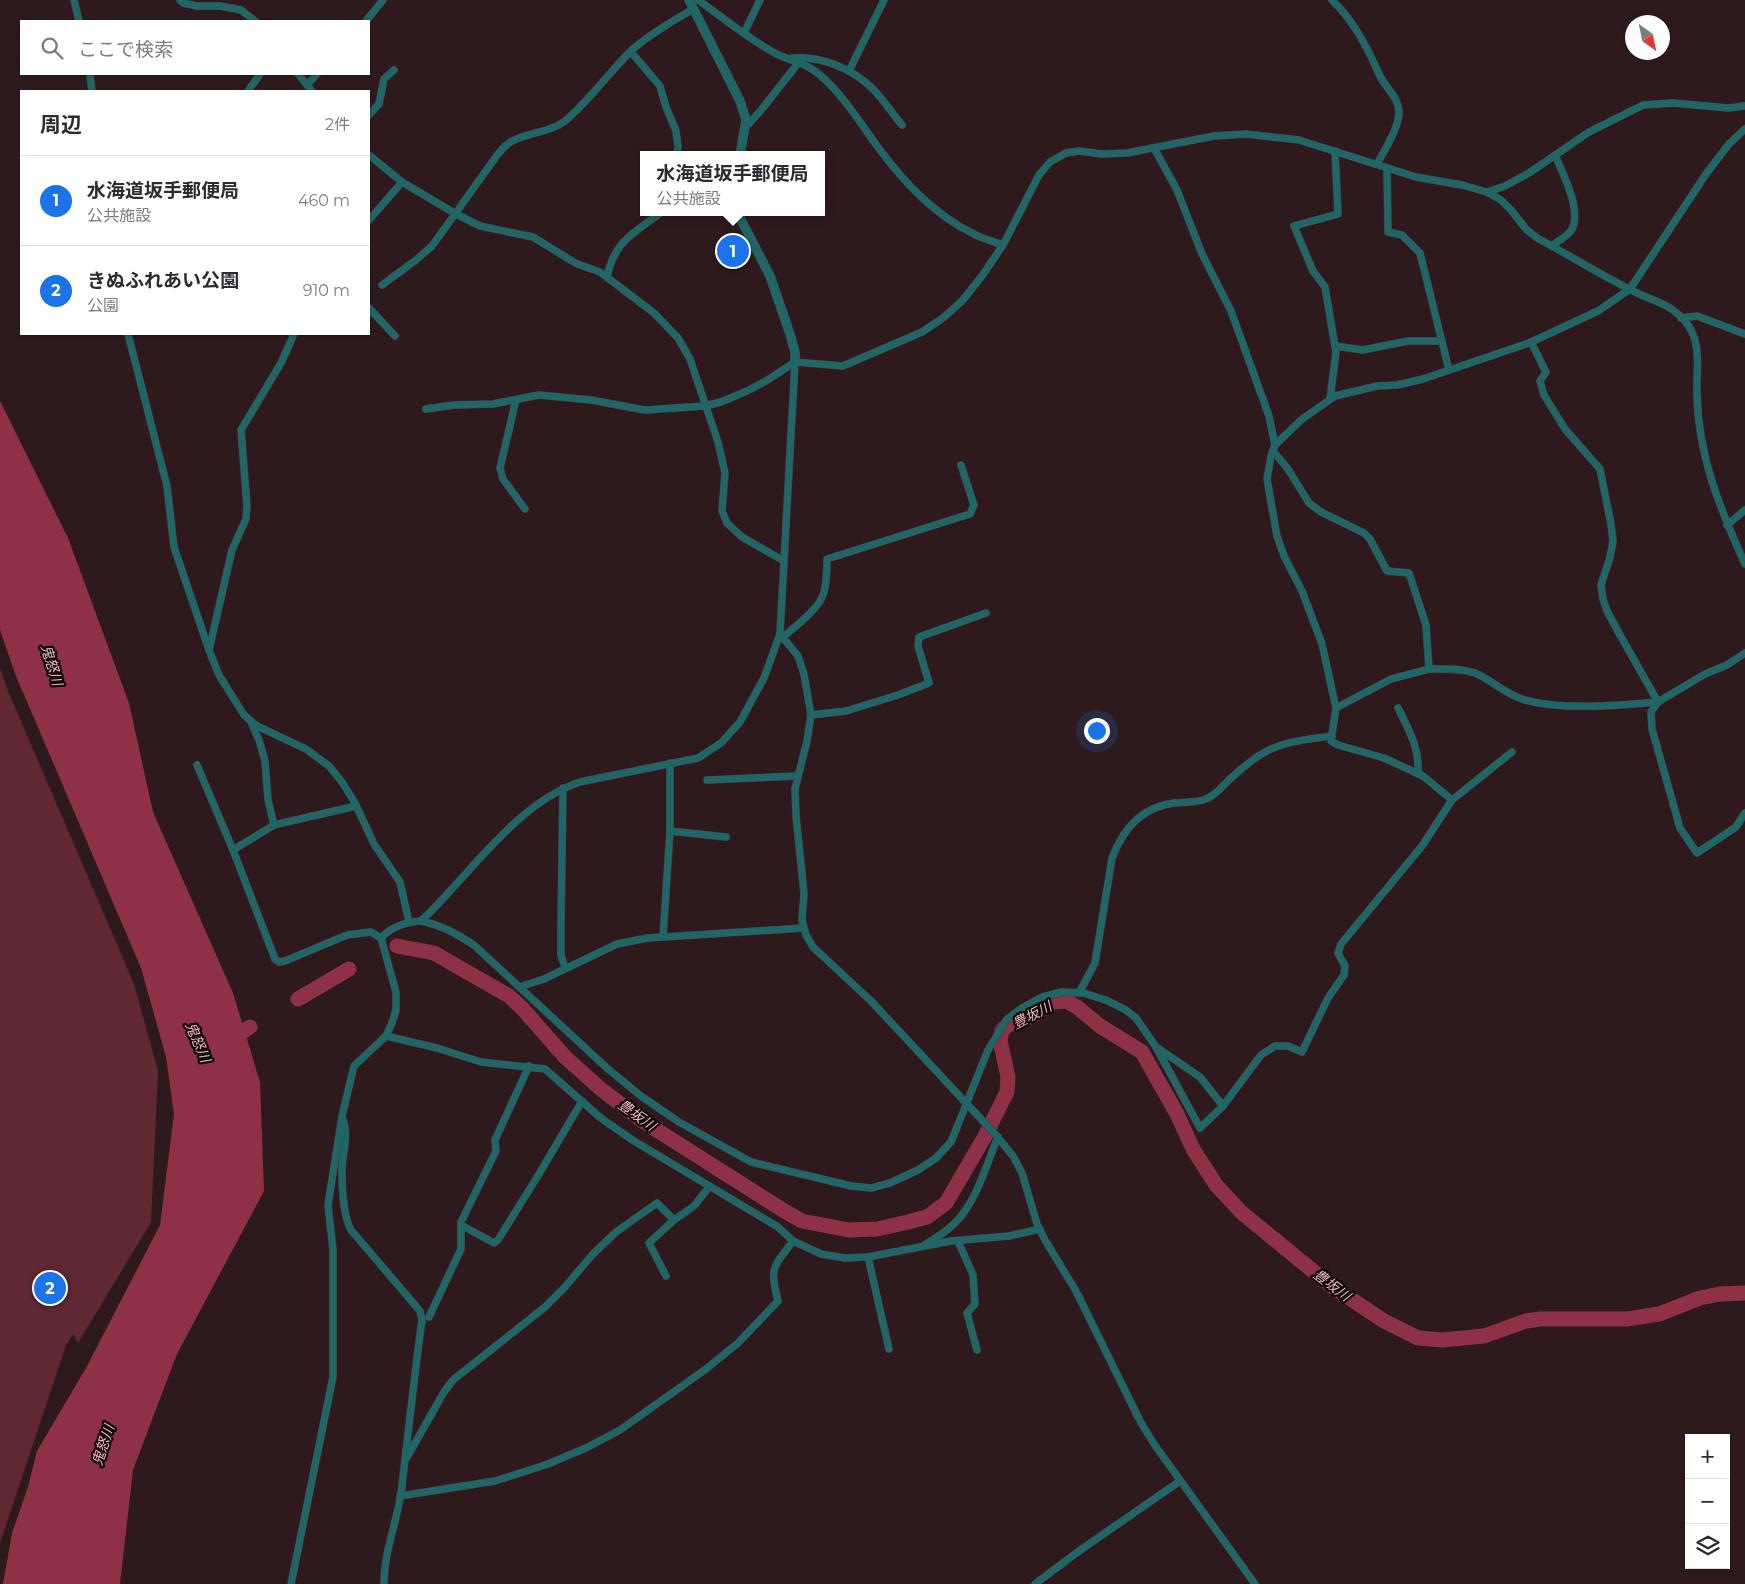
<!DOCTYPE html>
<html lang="ja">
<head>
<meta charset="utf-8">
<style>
  body { margin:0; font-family:Montserrat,"Noto Sans JP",sans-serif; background:#f7f7f7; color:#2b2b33 }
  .controls { position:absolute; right:15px; bottom:15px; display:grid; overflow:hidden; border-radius:0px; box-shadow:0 1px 4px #0004 }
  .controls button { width:45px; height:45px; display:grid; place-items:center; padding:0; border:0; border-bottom:1px solid #e1e1e2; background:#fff; color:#2b2b33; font:25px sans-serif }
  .compass { position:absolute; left:1625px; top:15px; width:45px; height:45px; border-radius:50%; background:#fff; box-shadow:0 1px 4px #0004; rotate:147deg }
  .you { position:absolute; left:1096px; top:730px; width:18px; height:18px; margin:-12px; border:4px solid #fff; border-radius:50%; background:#1a73e8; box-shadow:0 0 0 8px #1a73e833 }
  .badge { display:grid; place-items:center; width:32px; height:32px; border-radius:50%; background:#1a73e8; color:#fff; font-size:16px; font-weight:700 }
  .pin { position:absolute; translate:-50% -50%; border:2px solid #fff; box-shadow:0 1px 5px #0006 }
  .popup { position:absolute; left:640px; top:151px; width:185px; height:65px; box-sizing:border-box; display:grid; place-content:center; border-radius:0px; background:#fff; filter:drop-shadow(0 1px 4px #0005); font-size:16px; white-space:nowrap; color:#7c7c81 }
  .popup b { font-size:19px; color:#2b2b33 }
  .popup::after { content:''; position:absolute; left:50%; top:100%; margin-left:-10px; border:10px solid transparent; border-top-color:#fff }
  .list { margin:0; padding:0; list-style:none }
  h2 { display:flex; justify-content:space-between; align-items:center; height:65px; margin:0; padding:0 20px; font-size:21px }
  h2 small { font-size:16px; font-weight:400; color:#7c7c81 }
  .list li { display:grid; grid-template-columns:32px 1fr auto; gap:15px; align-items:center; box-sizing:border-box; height:90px; padding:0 20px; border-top:1px solid #e1e1e2 }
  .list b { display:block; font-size:19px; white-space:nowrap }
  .list p { margin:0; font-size:16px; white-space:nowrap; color:#7c7c81 }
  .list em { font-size:16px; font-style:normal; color:#7c7c81 }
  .icon { flex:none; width:28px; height:28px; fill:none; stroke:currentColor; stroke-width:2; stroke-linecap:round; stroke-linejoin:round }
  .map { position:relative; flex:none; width:1745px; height:1584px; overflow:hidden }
  .search { position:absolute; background:#fff; box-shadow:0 1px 4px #0004; left:20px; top:20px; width:350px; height:55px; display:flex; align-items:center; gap:12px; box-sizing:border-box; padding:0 18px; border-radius:0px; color:#7c7c81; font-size:19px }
  .panel { position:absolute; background:#fff; box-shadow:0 1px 4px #0004; left:20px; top:90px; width:350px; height:245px; border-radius:0px }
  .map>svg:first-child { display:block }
  .green { fill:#5f2833 }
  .water { fill:#8e3047 }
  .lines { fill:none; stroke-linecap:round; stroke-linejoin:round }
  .river { stroke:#8e3047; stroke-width:15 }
  .minor-casing { stroke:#4a3639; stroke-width:8 }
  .tertiary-casing { stroke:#4a3639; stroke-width:10 }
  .minor { stroke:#216667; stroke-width:7 }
  .tertiary { stroke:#216667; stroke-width:9 }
  .labels { text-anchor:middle; stroke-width:4.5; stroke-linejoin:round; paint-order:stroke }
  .water-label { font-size:14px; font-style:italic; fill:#efb9c1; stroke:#100809 }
</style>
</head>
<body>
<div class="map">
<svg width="1745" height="1584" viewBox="0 0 1745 1584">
  <rect width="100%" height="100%" fill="#2e1a1d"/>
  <!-- green -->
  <polygon class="green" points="0,668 8,691 134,984 158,1071 151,1222 78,1343 73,1334 66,1345 0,1543"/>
  <!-- water -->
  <polygon class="water" points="0,401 68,538 129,703 153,812 233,993 260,1082 264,1191 177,1354 133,1470 120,1584 3,1584 12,1533 28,1487 37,1451 86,1368 160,1225 174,1114 166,1057 141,968 16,676 0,630"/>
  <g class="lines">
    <!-- river -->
    <g class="river">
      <polyline points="397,946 434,953 509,996 522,1008 565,1057 602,1090 644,1122 786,1212 802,1221 849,1230 877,1229 904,1223 927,1217 946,1203 984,1138 1007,1092 1008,1077 1000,1040 1002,1031 1005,1027 1017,1020 1031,1017 1053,1002 1066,1001 1077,1007 1100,1026 1142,1052 1177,1114 1193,1149 1216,1185 1241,1212 1330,1285 1384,1321 1418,1338 1443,1340 1484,1336 1526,1321 1540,1319 1627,1319 1659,1314 1700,1298 1720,1294 1745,1293"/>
      <polyline points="298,999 349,969"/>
      <polyline points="228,1041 250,1027"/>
    </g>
    <!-- minor casing -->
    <g class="minor-casing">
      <g id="minor">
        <polyline points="74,0 79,21"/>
        <polyline points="180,0 183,3 197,6 220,6 241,10 255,21"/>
        <path d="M698,0C722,17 746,37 773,52C788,61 806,62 820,75C843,95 859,121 877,146C903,181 934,215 974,234C983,239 993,241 1003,245"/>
        <path d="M1332,0C1354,21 1367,47 1379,74C1385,88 1398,96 1399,111C1400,126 1384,151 1377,164"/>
        <polyline points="366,21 383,0"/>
        <polyline points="744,33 760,0"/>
        <polyline points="631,52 660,86 666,107 676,131 678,147 676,155"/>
        <path d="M793,58C821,56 851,68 872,88C883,99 892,113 902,125"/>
        <polyline points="849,71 884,0"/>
        <polyline points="90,74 92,91"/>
        <polyline points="298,74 312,91"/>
        <polyline points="307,85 317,74"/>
        <polyline points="248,91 260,74"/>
        <polyline points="369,115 379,104 384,79 394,70"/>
        <polyline points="745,128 762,109 799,62"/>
        <polyline points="1154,148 1177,190 1202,254 1231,311 1269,416 1275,445"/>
        <polyline points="369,155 402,182 456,214 480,226 533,237 577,264 600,272 654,313 678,338 690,359 718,442 725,473 722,511 727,523 742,537 784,561"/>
        <polyline points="1387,168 1388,232 1402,235 1420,253 1449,370"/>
        <polyline points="1487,192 1505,186 1529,173 1589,132 1643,105 1673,103 1728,108 1745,106"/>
        <polyline points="369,220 402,182"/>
        <path d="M1552,246C1558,241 1566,237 1571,231C1583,212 1563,174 1555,155"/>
        <path d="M607,277C614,241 635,232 662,212"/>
        <path d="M382,285L416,260L432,246L498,154C502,149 507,144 512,141C529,132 549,133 565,121C590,100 609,72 633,49C651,33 673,21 693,9"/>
        <polyline points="369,308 395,336"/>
        <polyline points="1681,318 1697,316 1745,334"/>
        <polyline points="128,334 167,486 174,547 209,650 219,675 244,715 257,726 306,749 329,766 342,782 355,803 374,844 400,882 409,922"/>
        <polyline points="1335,346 1363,350 1408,341 1442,341"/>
        <polyline points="1330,399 1336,352 1325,287 1313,271 1294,226 1338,214 1335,151"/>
        <polyline points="516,400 500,468 503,479 525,509"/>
        <path d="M426,409L454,405L493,404L539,395L591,400L645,410L705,406L721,402L747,391L766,381L795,362L843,366L922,332L943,318L962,301L982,276L1003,245L1039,175L1050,162L1066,153L1079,151L1102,154L1127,153L1214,136L1246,134L1299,140L1416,177L1462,185L1487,192L1501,200L1511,210L1526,229L1537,238C1569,255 1601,275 1633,291C1654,302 1668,302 1685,321C1703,342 1696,370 1697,394C1698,455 1720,509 1745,564"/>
        <polyline points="1273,451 1288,469 1309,503 1321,512 1364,533 1370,539 1387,571 1409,573 1426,625 1429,669 1391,679 1336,708 1331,741 1338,745 1384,758 1423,776 1452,800"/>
        <polyline points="1727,525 1745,510"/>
        <polyline points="780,634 798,656 804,674 811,715 807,741 795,789 796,816 804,893 802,920 806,935 813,947 871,1001 995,1134 1013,1156 1022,1173 1037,1224 1045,1240 1076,1291 1140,1421 1154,1444 1255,1584"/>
        <path d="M782,638C794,627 818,610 823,595C827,584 827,571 827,559L970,514L974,505L961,465"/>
        <polyline points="209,650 232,550 246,519 247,506 241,430 281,363 294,334"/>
        <polyline points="1745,653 1727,665 1705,674 1658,702 1651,712 1652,729 1680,828 1697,853 1736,827 1745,813"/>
        <path d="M1429,669C1444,669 1460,668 1475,673C1492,680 1506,695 1525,700C1565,711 1617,705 1658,702L1620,635L1607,611L1603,599L1601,585L1610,557L1613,541L1611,524L1600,469L1565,429L1544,395L1540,381L1546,372L1531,342"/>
        <polyline points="1336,708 1322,644 1302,591 1284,556 1277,536 1267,479 1271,456 1275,445 1301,420 1335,396 1377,386 1397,385 1423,379 1529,343 1598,311 1630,289 1706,174 1729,144 1745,129"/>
        <path d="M1398,708C1409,730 1420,749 1418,774"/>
        <polyline points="811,715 846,711 898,695 929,683 918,646 919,637 986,613"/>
        <polyline points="251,722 259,740 265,761 268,800 274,825"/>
        <polyline points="670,763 670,831 726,837"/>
        <polyline points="197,765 233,850 275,959 279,962 285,961 347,935 371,932 381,938"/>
        <polyline points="707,780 798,776"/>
        <polyline points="563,788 561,925 561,955 565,968"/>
        <polyline points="233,850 274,825 356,806"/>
        <path d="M421,921C442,925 458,934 475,946L608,1069L641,1096L679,1122L751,1162L851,1186L871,1188L890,1183L918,1170L936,1158L951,1142L988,1050L1007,1019L1022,1008L1042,997L1062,992L1084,993L1108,1001L1126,1010L1136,1018L1156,1047L1200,1128L1223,1106L1261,1055L1275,1046H1288L1302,1052L1328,998L1344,975L1345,966L1338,953L1341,944L1422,846L1452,800L1512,752"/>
        <polyline points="663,937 670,831"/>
        <polyline points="519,987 544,979 617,944 648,938 804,928"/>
        <path d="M1079,993L1095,963L1112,858C1123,829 1141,807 1174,803C1185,802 1199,803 1208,798C1218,793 1223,785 1231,778C1241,769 1254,758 1265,752C1285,741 1310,739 1332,736"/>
        <polyline points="386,1036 437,1048 481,1062 545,1069 602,1119 634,1141 778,1227 793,1241 821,1254 845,1258 868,1257 951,1241 1009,1236 1040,1229"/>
        <polyline points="1159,1049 1200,1077 1223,1106"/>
        <path d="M342,1117C350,1136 342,1152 342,1171C342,1189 343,1215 351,1230L420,1311L422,1320C414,1378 408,1436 401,1494C396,1524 384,1553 384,1584"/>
        <polyline points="461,1225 494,1243 498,1240 539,1174 582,1101"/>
        <polyline points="958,1241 973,1275 975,1304 967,1313 977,1350"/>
        <path d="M926,1244C939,1236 952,1228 962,1215C979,1193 987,1163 998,1137"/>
        <polyline points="868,1257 889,1349"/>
        <polyline points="666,1276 649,1243 674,1220 694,1206 709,1187"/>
        <polyline points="429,1317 461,1249 461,1222 496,1151 495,1140 529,1066"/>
        <polyline points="406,1459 444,1392 453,1380 545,1307 565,1287 592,1255 616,1232 657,1203 674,1220"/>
        <path d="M400,1496L495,1481L548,1464L586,1448L620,1430L706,1369L738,1343L778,1301C769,1267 773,1268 793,1241"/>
        <path d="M291,1584L333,1377V1250L328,1205L342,1116L354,1066L386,1036L392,1023L396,1010V992L381,938C392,926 405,922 421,921C469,876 516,803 580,782L698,758L721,743L740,722L764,678L780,634L795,362"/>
        <polyline points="1035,1584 1079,1551 1180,1481"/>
      </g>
    </g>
    <!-- tertiary casing -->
    <g class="tertiary-casing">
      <g id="tertiary">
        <polyline points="689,0 740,101 746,120 740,155"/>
        <polyline points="737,212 770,276 790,334 795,352 795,362"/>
      </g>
    </g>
    <!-- minor -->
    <use href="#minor" class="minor"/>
    <!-- tertiary -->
    <use href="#tertiary" class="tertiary"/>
  </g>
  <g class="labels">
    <!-- water labels -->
    <g class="water-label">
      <text transform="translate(52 665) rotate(73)" y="5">鬼怒川</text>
      <text transform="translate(1032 1015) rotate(-28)" y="5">豊坂川</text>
      <text transform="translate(198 1042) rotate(67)" y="5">鬼怒川</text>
      <text transform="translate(637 1115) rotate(36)" y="5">豊坂川</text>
      <text transform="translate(1332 1285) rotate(37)" y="5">豊坂川</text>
      <text transform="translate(103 1445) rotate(-72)" y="5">鬼怒川</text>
    </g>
  </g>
</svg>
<div class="controls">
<button>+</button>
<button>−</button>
<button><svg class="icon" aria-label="layers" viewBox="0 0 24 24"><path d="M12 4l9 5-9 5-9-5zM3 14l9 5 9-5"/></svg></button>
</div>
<svg class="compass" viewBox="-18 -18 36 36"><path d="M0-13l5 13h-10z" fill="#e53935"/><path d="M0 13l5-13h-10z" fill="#7c7c81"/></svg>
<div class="you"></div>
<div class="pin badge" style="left:733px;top:251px">1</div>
<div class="popup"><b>水海道坂手郵便局</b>公共施設</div>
<div class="pin badge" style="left:50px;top:1288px">2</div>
<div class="search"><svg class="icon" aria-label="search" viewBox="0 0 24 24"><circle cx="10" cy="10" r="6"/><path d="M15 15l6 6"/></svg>ここで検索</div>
<section class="panel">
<h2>周辺<small>2件</small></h2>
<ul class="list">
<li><span class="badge">1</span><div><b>水海道坂手郵便局</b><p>公共施設</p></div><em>460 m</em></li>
<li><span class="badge">2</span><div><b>きぬふれあい公園</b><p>公園</p></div><em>910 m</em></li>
</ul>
</section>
</div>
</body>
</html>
